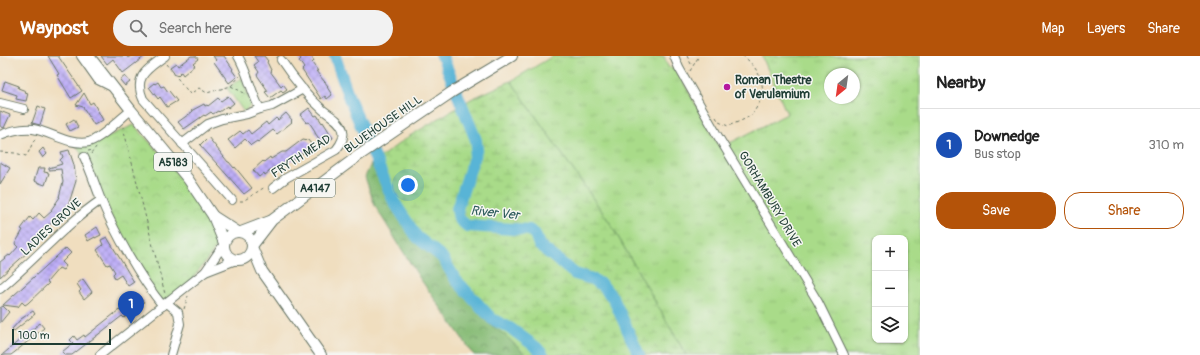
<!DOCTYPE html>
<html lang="en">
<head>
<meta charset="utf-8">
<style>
  body { margin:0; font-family:Pangolin,sans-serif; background:#f2f2f2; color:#222 }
  .controls { position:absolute; right:12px; bottom:12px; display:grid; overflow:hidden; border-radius:8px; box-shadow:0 1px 3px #0004 }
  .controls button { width:36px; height:36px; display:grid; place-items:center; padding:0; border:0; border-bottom:1px solid #e0e0e0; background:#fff; color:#222; font:20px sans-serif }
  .compass { position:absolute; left:824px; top:12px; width:36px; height:36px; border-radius:50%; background:#fff; box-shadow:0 1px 3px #0004; rotate:209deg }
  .scale { position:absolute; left:12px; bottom:10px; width:99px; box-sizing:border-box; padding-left:4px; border:2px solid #1f3d34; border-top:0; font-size:11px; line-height:14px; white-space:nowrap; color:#1f3d34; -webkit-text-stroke:3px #f6f6f2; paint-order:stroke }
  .you { position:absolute; left:408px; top:129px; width:14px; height:14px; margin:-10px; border:3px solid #fff; border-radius:50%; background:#1a73e8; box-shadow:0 0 0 6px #1a73e833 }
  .badge { display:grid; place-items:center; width:26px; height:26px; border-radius:50%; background:#b45309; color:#fff; font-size:13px; font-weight:700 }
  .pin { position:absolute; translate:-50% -33px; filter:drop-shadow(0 1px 2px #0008) }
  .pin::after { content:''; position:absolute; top:21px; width:14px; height:12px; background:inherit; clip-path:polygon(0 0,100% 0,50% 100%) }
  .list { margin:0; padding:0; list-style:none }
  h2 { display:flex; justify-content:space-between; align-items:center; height:52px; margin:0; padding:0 16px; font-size:17px }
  h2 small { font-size:13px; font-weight:400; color:#767676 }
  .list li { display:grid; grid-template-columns:26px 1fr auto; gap:12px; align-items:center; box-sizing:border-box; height:72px; padding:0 16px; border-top:1px solid #e0e0e0 }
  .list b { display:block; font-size:15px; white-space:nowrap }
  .list p { margin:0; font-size:13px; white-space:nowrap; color:#767676 }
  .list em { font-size:13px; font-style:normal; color:#767676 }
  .actions { display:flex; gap:8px; padding:12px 16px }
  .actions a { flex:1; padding:9px 0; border:1px solid #b45309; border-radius:16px; text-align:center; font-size:14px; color:#b45309 }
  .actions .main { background:#b45309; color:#fff }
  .icon { flex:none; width:22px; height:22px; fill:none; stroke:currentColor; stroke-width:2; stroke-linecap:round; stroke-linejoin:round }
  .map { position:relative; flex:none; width:920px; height:299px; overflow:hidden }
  header { display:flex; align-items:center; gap:24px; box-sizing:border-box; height:56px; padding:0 20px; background:#b45309; color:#fff }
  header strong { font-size:19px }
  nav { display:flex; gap:22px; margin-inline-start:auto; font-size:14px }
  .search { width:280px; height:36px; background:#f2f2f2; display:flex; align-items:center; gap:10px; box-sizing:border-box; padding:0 14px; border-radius:22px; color:#767676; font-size:15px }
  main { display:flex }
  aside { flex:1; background:#fff }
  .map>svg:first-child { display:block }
  .grass { fill:url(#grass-tufts); stroke:#648c5e; fill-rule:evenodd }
  .forest { fill:url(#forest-crowns); stroke:#527c54 }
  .wetland { fill:url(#wetland-marsh); stroke:#648c5e }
  .park { fill:url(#park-crowns); stroke:#648c5e }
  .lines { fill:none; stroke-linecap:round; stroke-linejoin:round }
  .river { stroke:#58b4d6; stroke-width:12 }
  .building { fill:url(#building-cross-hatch) }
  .minor-casing { stroke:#687565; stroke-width:10 }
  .major-casing { stroke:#687565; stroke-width:12 }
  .path { stroke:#687565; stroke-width:1; stroke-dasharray:3 3; stroke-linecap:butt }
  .minor { stroke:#fff; stroke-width:8 }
  .major { stroke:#fff; stroke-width:10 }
  .poi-dot { fill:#b5179e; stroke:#f6f6f2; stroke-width:1.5 }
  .labels { text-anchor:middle; stroke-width:3; stroke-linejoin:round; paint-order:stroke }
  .shield { fill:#f6f6f2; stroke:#60746d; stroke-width:1 }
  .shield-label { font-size:11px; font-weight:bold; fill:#1f3d34 }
  .poi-label { font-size:12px; font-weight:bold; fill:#1f3d34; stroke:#f6f6f2; text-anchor:start }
  .street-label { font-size:12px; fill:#1f3d34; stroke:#f6f6f2 }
  .water-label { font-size:13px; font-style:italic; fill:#2d5b5c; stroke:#f6f6f2 }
</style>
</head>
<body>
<header>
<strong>Waypost</strong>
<div class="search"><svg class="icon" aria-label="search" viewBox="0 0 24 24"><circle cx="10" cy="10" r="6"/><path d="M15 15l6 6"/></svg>Search here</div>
<nav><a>Map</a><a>Layers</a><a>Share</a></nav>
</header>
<main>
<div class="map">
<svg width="920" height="299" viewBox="0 0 920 299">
  <defs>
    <pattern id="grass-tufts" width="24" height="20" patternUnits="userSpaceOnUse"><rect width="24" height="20" fill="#a9db89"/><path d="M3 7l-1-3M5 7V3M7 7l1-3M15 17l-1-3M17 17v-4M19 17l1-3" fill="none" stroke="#91bd77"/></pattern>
    <pattern id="forest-crowns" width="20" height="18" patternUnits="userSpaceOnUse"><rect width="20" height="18" fill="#86bb75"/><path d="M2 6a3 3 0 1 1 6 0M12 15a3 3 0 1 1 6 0" fill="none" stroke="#6d9961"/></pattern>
    <pattern id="wetland-marsh" width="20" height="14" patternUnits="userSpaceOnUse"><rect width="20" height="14" fill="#a9db89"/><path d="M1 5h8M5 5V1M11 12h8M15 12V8" fill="none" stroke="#91bd77"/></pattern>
    <pattern id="park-crowns" width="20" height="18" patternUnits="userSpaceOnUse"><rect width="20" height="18" fill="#a9db89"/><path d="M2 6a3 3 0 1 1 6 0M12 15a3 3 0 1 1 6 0" fill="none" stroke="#91bd77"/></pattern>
    <pattern id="building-cross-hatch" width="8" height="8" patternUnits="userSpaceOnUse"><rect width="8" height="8" fill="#beaef7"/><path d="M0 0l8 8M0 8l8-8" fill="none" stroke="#9a8fc9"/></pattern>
  </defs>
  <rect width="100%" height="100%" fill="#f6f6f2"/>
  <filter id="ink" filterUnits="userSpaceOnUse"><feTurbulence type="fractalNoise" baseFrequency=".025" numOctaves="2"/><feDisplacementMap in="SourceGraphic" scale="8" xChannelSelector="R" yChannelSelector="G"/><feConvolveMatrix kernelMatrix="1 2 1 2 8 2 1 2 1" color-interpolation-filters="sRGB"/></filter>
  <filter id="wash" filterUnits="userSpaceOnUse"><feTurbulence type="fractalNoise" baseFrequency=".012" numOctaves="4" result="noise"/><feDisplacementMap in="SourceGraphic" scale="16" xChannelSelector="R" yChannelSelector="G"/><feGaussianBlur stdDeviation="0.9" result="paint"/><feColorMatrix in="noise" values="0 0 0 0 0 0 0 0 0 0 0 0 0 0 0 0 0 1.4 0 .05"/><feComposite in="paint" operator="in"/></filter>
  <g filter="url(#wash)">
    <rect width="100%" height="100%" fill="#f0debf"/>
    <!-- grass -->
    <path class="grass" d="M553,0H664L668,11L676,13L720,92L787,58L762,0H920V299H686L610,167L511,25ZM830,18H854V42H830ZM875,182H905V284H875Z"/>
    <!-- forest -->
    <polygon class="forest" points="371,108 391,146 415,183 442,206 460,233 487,266 505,279 526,299 474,299 419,221 375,150 365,121"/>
    <!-- wetland -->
    <polygon class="wetland" points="511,25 610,167 686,299 526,299 505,279 487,266 460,233 442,206 415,183 391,146 371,108 408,81 471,43"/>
    <!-- park -->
    <g class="park">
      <polygon points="242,22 251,49 244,56 227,32"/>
      <polygon points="134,69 166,104 184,126 217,179 216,192 183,235 161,246 121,181 76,87 100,84"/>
    </g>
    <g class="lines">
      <!-- river -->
      <g class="river">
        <polyline points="335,0 349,42 394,146 417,181 442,201 456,224 492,263 510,272 536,291 543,299"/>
        <polyline points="441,0 443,2 476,84 477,92 457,153 459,163 467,170 529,174 535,178 539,189 575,218 592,223 602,229 613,242 639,299"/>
      </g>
    </g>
    <g id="blocks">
      <!-- building -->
      <g class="building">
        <polygon points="48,0 58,0 82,35 71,42 57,19 59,18"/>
        <polygon points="101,0 127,0 128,2 131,0 145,0 123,17 113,3 107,8"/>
        <polygon points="191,0 196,0 198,3 193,7 195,9 183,19 181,16 177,20 170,11 176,7 178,10"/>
        <polygon points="213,0 224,0 233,13 232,14 237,21 229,27 214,6 216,4"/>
        <polygon points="254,0 264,0 268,5 267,6 271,14 270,15 281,30 283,28 287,33 283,36 281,34 270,42 265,36 268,35 257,19 259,16 254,9 258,6"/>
        <polygon points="299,0 311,0 314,5 312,7 318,15 316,15 328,30 327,31 332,39 327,43 325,40 321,43 302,14 304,12 299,5 301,3"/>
        <polygon points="125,20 130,26 125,30 120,24"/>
        <polygon points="5,25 19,30 18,32 26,35 25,36 28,37 26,45 16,43 17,39 2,34"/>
        <polygon points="158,26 161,31 164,30 168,36 169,35 177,45 167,51 160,41 158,43 149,31 154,27 155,28"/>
        <polygon points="84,37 90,48 93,46 103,64 94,69 83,51 76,49"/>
        <polygon points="228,40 234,47 228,52 227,50 219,56 218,55 213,58 211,56 205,60 204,59 184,73 178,66 192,56 191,55 204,48 205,50 207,49 208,50 218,42 221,45"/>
        <polygon points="38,50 45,53 40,69 32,67"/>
        <polygon points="309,52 315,60 317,59 322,67 323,66 333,82 323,88 315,77 315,75 309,66 307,67 300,59"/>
        <polygon points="0,55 10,59 4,72 0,70"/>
        <polygon points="286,57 292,64 291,65 292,66 277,78 273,74 258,86 257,85 251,89 245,83 235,92 228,84 240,75 243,78 248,74 251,78 266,66 268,69 276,62 278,64"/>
        <polygon points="74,63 78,71 70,75 66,68"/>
        <polygon points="208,81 228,106 229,106 234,112 235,111 252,132 244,138 200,89"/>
        <polygon points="303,83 308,84 314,92 308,96 307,94 292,105 290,103 276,113 275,111 265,119 264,117 259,121 253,114 263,105 264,106 270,101 271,103 282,96 286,96"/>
        <polygon points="43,92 47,98 43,102 39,96"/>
        <polygon points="69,94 74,109 76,125 69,147 62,158 42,175 44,176 29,195 0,221 0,206 9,199 10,200 18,191 15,188 23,174 21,173 30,161 33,164 39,157 44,162 52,155 51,154 60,141 59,141 63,126 61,113 49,114 49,112 62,108 60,104 63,101 61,96"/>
        <polygon points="0,106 10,112 0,128"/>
        <polygon points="38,112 45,112 44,116 49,117 45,129 34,125"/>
        <polygon points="97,171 101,179 95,182 95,181 88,185 85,179"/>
        <polygon points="107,181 134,226 128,230 121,219 115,223 113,218 115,216 110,208 107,209 97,194 103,189 101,184"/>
        <polygon points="66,192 71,197 62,206 66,210 63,214 59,212 47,226 49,227 28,247 25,249 22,246 18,251 3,249"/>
        <polygon points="83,223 92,236 84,243 79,236 81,234 77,228"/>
        <polygon points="138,239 144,246 124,262 122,260 72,299 65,299 62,296 73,287 70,284 74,280 77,284 84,279 85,281 119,254 120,255"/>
        <polygon points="3,250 9,256 0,267 0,252"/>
        <polygon points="33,255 35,258 14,275 12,273 21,263"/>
        <polygon points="40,267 44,272 15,296 11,299 2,299"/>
      </g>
    </g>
  </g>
  <g filter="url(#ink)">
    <use href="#blocks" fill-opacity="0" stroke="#687565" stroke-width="1"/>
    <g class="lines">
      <!-- minor casing -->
      <g class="minor-casing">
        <g id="minor">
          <polyline points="81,0 98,24 112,31"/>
          <path d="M165,0C148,13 133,20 143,43L232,144"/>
          <polyline points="674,0 679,12 716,77 818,246 844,299"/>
          <polyline points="0,47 24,53"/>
          <polyline points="260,53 272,50 303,33"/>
          <path d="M0,79C10,75 21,72 33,73C51,76 70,90 89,86C102,82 120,63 131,54"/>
          <path d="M182,88L208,68L222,63L247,58L260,53C251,36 248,17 238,0"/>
          <path d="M84,101C91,115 95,129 101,144C115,177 140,222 163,250"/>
          <path d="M273,132L286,122L336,94C341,88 345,81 343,74C340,64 330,60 323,54C307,40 293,22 281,4"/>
          <polyline points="205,216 224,188"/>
          <path d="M0,233C34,205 64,169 101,144"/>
          <polyline points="167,247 178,256 180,268 171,299"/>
          <polyline points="100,299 205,216 236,204"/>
        </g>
      </g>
      <!-- major casing -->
      <g class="major-casing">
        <g id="major">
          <polyline points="89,0 131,54 188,123 213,160 224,187"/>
          <polyline points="213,160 238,176"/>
          <polyline points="241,176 270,165"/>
          <circle cx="238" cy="190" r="14"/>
          <polyline points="252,190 272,164 358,100 452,36 512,0"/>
          <polyline points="252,191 262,215 321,299"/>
        </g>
      </g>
      <!-- path -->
      <g class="path">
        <polyline points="687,0 692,10"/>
        <polyline points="166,8 190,38 199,32 207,37 231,30 240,20"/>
        <polyline points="690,15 699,0"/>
        <polyline points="231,30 246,38"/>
        <path d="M716,61L719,66L728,70C735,67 745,64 751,59C754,57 756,52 758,49C769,31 758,11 743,0"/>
        <polyline points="123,71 165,238"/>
        <polyline points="88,95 94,94"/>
        <path d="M0,96L15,97L26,100C31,94 31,86 37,82"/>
        <polyline points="91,98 96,91"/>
        <polyline points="240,145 243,145 265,131"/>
        <polyline points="184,253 188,240"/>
      </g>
      <!-- minor -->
      <use href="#minor" class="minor"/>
      <!-- major -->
      <use href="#major" class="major"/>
    </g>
  </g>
  <!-- markers -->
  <circle class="poi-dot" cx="727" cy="31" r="4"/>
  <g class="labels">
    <!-- shield labels -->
    <g class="shield">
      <rect x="154" y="97" width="38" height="18" rx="3"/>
      <rect x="295" y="123" width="40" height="18" rx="3"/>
    </g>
    <g class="shield-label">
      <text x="173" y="110">A5183</text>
      <text x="315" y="136">A4147</text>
    </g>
    <!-- poi labels -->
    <g class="poi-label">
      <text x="735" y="28">Roman Theatre<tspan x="735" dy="14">of Verulamium</tspan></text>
    </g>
    <!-- street labels -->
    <g class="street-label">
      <text transform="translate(383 68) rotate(-35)" y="4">BLUEHOUSE HILL</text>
      <text transform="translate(301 100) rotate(-33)" y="4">FRYTH MEAD</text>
      <text transform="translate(770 143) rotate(59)" y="4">GORHAMBURY DRIVE</text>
      <text transform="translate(51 171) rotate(-43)" y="4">LADIES GROVE</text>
    </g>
    <!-- water labels -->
    <g class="water-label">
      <text transform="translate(495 156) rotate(6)" y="5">River Ver</text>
    </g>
  </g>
</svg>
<div class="controls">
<button>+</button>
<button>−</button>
<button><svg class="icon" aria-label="layers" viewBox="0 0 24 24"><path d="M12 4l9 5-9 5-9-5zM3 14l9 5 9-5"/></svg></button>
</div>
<svg class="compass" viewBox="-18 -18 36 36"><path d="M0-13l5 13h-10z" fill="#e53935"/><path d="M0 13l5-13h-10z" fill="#767676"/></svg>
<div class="scale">100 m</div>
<div class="you"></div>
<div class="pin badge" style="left:131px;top:268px;background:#1a4fb4">1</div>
</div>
<aside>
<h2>Nearby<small></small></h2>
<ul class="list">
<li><span class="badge" style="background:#1a4fb4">1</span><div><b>Downedge</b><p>Bus stop</p></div><em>310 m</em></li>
</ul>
<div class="actions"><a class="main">Save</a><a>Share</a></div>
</aside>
</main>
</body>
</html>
